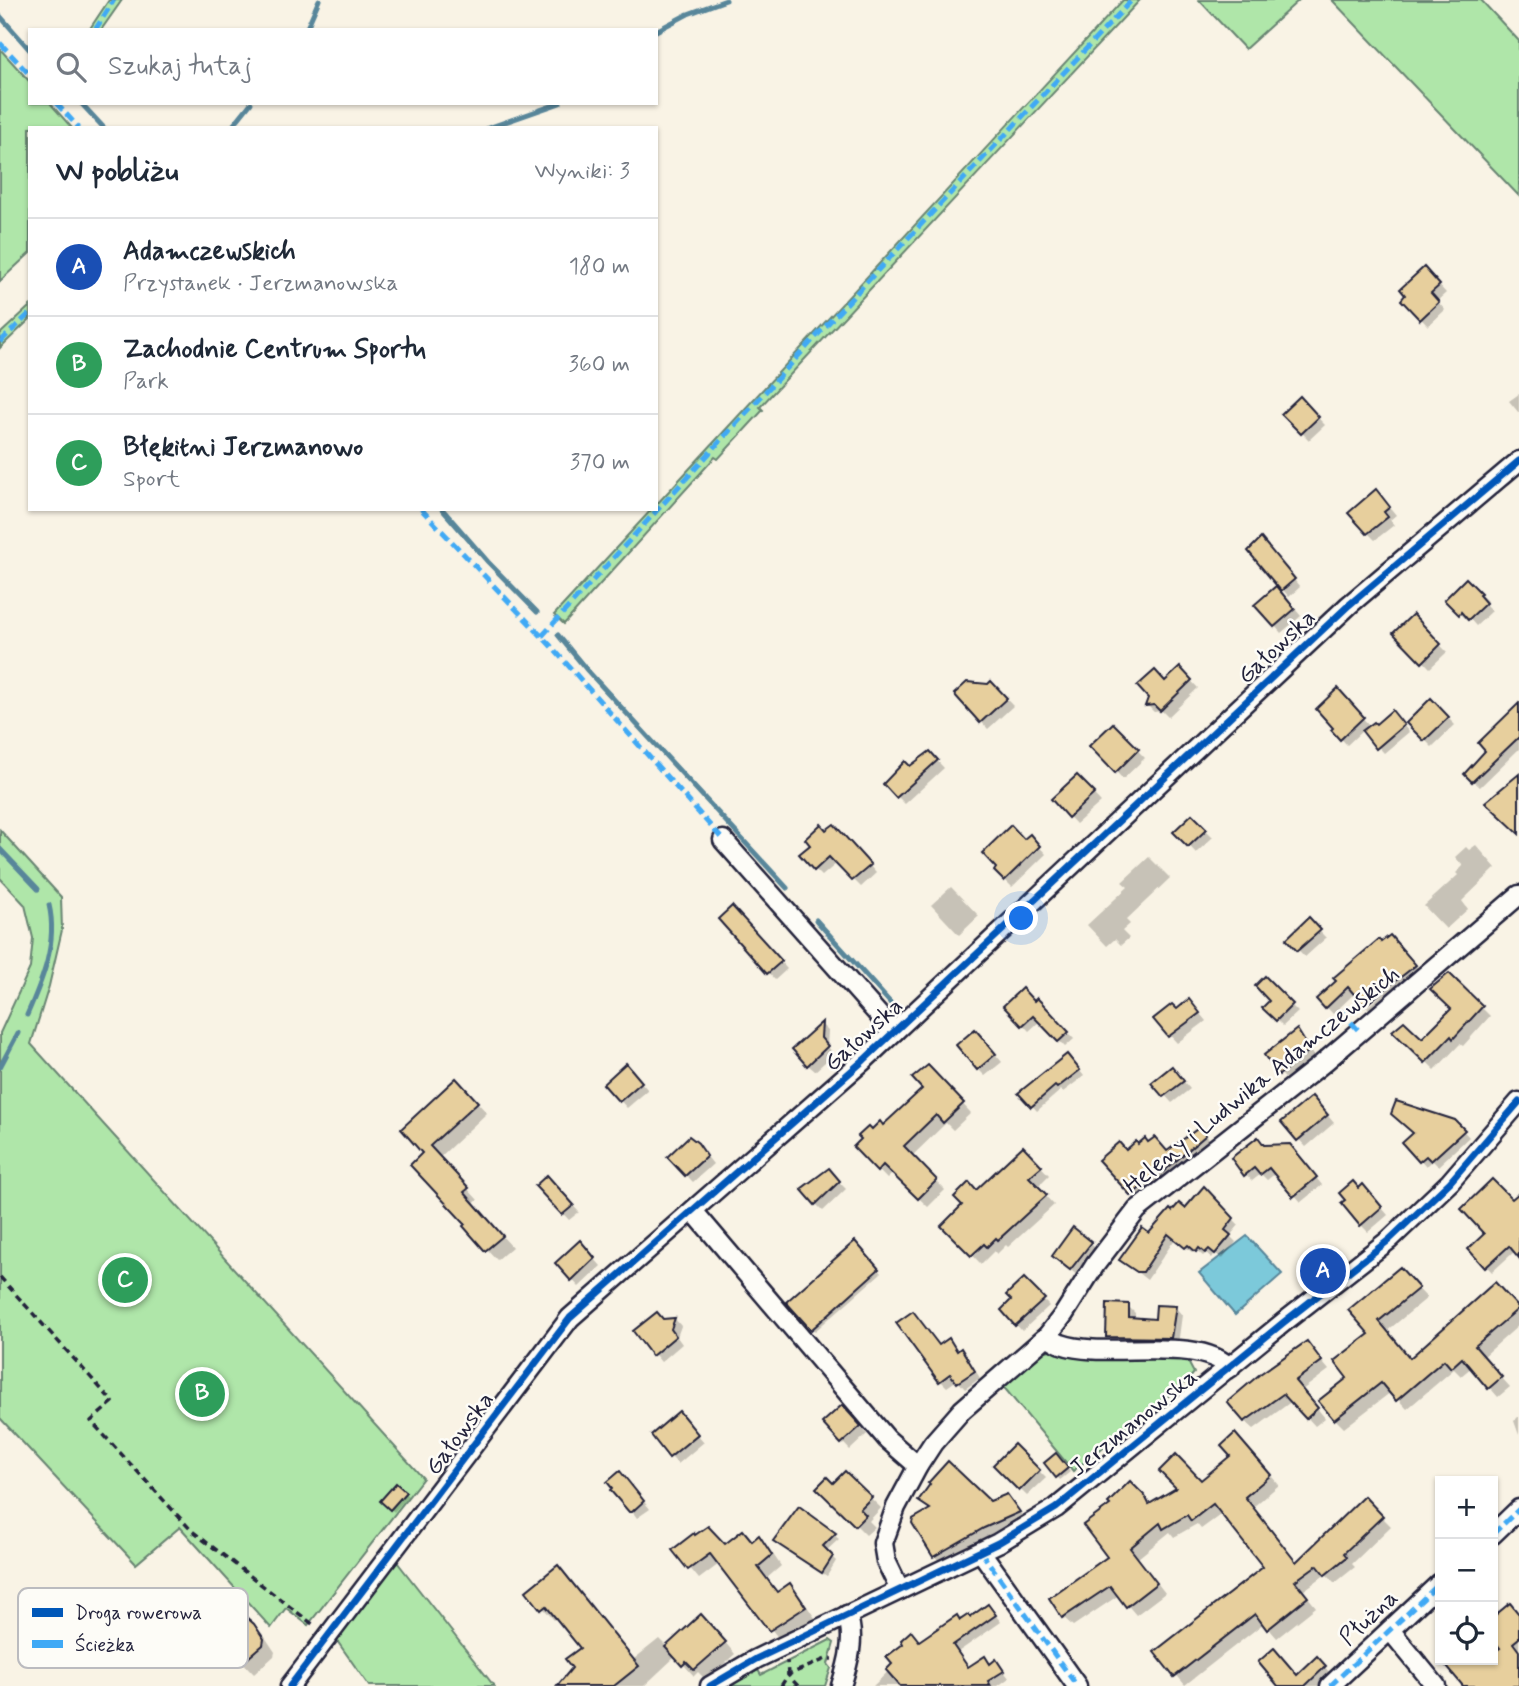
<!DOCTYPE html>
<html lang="pl">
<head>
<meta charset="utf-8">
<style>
  body { margin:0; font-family:Mynerve,sans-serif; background:#f2f2f3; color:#1f2937 }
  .controls { position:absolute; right:21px; bottom:21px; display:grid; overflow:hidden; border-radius:0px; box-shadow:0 2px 5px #0004 }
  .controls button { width:63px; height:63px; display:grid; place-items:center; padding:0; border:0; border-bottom:2px solid #e0e1e3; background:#fff; color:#1f2937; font:35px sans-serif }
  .you { position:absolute; left:1022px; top:919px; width:24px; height:24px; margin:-18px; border:5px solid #fff; border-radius:50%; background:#1a73e8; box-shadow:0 0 0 10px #1a73e833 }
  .badge { display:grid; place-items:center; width:46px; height:46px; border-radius:50%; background:#111827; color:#fff; font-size:23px; font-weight:700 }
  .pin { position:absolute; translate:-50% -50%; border:4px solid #fff; box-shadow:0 2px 7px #0006 }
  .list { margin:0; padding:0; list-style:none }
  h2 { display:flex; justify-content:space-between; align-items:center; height:91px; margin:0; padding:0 28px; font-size:30px }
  h2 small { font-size:23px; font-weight:400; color:#747a83 }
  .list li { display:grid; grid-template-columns:46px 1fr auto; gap:21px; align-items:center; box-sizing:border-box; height:98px; padding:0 28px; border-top:2px solid #e0e1e3 }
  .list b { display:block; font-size:26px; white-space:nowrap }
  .list p { margin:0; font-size:23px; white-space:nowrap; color:#747a83 }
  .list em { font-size:23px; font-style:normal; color:#747a83 }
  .icon { flex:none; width:38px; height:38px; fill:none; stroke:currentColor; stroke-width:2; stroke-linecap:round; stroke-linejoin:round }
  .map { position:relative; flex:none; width:1519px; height:1686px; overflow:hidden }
  .search { position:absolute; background:#fff; box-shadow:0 2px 5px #0004; left:28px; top:28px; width:630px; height:77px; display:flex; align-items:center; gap:18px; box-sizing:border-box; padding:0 24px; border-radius:0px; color:#747a83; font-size:26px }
  .panel { position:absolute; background:#fff; box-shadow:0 2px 5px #0004; left:28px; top:126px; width:630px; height:385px; border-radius:0px }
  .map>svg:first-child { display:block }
  .green { fill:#afe6a9; stroke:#688472; stroke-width:2 }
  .water { fill:#7cc9da; stroke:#58869a; stroke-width:2 }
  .shadow { fill:#0003 }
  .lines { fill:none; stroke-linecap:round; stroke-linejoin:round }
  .stream { stroke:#58869a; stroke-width:5 }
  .building { fill:#e7cf9d; stroke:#22223b; stroke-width:2 }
  .minor-casing { stroke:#22223b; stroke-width:23 }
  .path { stroke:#22223b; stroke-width:3.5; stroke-dasharray:7 5; stroke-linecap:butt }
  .minor { stroke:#fdfcf7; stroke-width:18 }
  .quiet { stroke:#3fa9f5; stroke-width:5; stroke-dasharray:10 5; stroke-linecap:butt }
  .cycleway-casing { stroke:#fdfcf7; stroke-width:11 }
  .cycleway { stroke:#0057b8; stroke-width:7 }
  .labels { text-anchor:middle; stroke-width:5; stroke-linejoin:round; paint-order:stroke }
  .street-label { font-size:24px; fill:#22223b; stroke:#fdfcf7 }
  .key { fill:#fdfcf7; stroke:#bbbbbf; stroke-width:2 }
  .key-label { font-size:19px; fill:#22223b }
</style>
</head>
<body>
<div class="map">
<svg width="1519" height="1686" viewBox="0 0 1519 1686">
  <rect width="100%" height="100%" fill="#f9f3e5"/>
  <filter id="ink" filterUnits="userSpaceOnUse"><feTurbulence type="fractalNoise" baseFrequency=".0143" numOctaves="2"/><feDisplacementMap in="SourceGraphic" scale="14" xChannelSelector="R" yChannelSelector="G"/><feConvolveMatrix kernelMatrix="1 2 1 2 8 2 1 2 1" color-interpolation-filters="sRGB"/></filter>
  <g filter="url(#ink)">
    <!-- green -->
    <g class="green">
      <polygon points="109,0 122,0 101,30 89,30"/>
      <polygon points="1123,0 1140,0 760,407 763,410 718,459 715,457 564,624 554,615 652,509 656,509 656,505"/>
      <polygon points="1199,0 1299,0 1245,49"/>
      <polygon points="1332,0 1481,0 1519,41 1519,196"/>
      <polygon points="0,49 30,82 30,103 50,103 72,128 30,128 30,253 0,281"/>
      <polygon points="30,306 30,319 0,348 0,334"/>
      <polygon points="0,830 61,897 62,930 49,986 31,1044 423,1478 308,1625 286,1608 271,1628 180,1527 136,1564 0,1418 0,1033 30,968 33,938 25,905 0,878"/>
      <polygon points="1050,1350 1160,1355 1187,1360 1194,1373 1188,1380 1073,1471 1002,1385 1036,1354"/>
      <polygon points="394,1558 494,1686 369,1686 335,1638"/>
      <polygon points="830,1640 834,1643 828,1664 831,1668 825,1686 727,1686 758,1670 761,1675"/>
    </g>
    <!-- water -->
    <polygon class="water" points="1247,1236 1282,1274 1235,1315 1199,1273"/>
    <!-- shadow -->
    <g class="shadow">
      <polygon points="1424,269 1446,293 1437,301 1445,310 1428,326 1403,300"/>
      <polygon points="1519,394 1519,413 1509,401"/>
      <polygon points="1300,399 1325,425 1309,440 1284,414"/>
      <polygon points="1383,499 1396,515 1390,520 1394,525 1375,540 1368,533"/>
      <polygon points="1267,547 1300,587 1289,597 1250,551"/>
      <polygon points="1466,581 1487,601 1485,604 1492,611 1476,626 1469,618 1467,621 1446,600"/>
      <polygon points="1283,595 1301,616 1281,633 1275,626"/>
      <polygon points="1413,617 1447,652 1430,668 1396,633"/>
      <polygon points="1180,669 1198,688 1168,717 1162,711 1154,712 1147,705 1165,683"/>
      <polygon points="991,683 1013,706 988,729 956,694"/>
      <polygon points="1337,691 1371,727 1398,719 1409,732 1384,753 1363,730 1347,745 1333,730"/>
      <polygon points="1431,701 1455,725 1432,747 1408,723"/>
      <polygon points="1519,701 1519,749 1480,787 1466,774 1488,751"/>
      <polygon points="1113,725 1145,758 1123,779 1091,746"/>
      <polygon points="930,753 944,768 905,804 885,784"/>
      <polygon points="1077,777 1101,802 1076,824 1053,799"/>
      <polygon points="1192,816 1213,837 1196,853 1176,832"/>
      <polygon points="827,832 841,833 876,873 861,887 837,863 822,876 815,869"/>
      <polygon points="1029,836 1046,854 1012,887 996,871"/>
      <polygon points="1476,845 1496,868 1462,901 1468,909 1446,929 1424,906 1458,875 1456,873 1463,866 1455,857 1466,847 1469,850"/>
      <polygon points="1149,857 1170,878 1126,920 1130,924 1122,931 1129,938 1121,945 1115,939 1107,946 1087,925 1128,887 1122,882"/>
      <polygon points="951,887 979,916 959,935 931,905"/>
      <polygon points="739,915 787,969 775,980 720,919"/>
      <polygon points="1309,920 1326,938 1305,957 1288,939"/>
      <polygon points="1379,942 1355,993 1333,1014 1319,999"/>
      <polygon points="1416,966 1421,972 1372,1012 1367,1007"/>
      <polygon points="1449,975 1490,1016 1463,1046 1460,1044 1435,1070 1395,1031 1422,1040 1453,1009"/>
      <polygon points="1265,979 1298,1012 1283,1026 1265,1008 1272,1001"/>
      <polygon points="1037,1001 1074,1039 1065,1047 1040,1021 1029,1031 1006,1006"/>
      <polygon points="1196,1009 1206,1021 1177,1043 1156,1020"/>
      <polygon points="822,1025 828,1031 827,1046 834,1054 815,1071 808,1065"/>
      <polygon points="1297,1032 1316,1058 1287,1081 1267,1056"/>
      <polygon points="982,1039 1002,1062 985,1076 978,1069"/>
      <polygon points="1072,1061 1084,1076 1063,1092 1061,1090 1037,1111 1021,1093"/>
      <polygon points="928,1067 971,1113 953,1130 946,1123 912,1156 945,1190 928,1207 893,1173 887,1179 856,1147 872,1131 883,1127 924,1089"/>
      <polygon points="633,1073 648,1090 627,1108 605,1084"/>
      <polygon points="1179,1076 1190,1089 1172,1103 1154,1083"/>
      <polygon points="467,1091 487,1113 439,1158 478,1200 473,1204 512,1247 497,1260 466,1226 468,1224 425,1153"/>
      <polygon points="1319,1105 1334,1123 1306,1147 1283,1122"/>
      <polygon points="1455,1122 1469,1137 1438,1166 1432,1160 1426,1166 1405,1143"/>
      <polygon points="1200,1129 1215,1145 1141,1204 1132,1194 1127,1152 1167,1152"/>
      <polygon points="697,1144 713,1164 693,1182 669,1157"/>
      <polygon points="1265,1147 1296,1153 1322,1185 1301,1202 1276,1173 1267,1180 1261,1174 1252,1181 1246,1174"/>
      <polygon points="1023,1148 1049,1175 1037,1187 1054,1205 1008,1247 1006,1245 997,1254 994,1251 981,1264 944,1226"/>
      <polygon points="828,1171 846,1189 823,1211 816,1204"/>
      <polygon points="547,1178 579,1212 569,1220 537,1186"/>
      <polygon points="1204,1189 1239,1225 1230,1236 1236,1242 1222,1259 1215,1253 1212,1258 1206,1253 1203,1256 1195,1249 1192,1252 1175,1239 1147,1280 1122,1260 1149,1235 1185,1210"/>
      <polygon points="1359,1190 1370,1194 1388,1215 1368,1232 1361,1225"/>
      <polygon points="1519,1198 1519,1255 1515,1251 1492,1272 1470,1249 1487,1234 1512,1201"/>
      <polygon points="1073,1230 1098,1250 1078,1276 1061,1262"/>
      <polygon points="855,1244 881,1273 815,1331 789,1303"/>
      <polygon points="587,1250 601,1266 579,1287 557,1263"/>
      <polygon points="1409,1279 1427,1298 1387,1331 1411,1360 1505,1293 1519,1309 1519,1325 1483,1357 1510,1387 1498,1397 1472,1367 1461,1376 1454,1369 1407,1409 1391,1392 1344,1428 1335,1419 1350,1378 1372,1334 1351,1311"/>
      <polygon points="1024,1280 1049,1306 1022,1331 1003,1310 1014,1300"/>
      <polygon points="1128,1306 1135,1313 1135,1319 1156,1321 1175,1307 1182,1315 1178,1345 1115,1343 1108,1336"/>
      <polygon points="675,1319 681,1326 677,1337 682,1344 661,1362 635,1331 664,1321"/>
      <polygon points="949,1340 959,1352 961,1351 967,1357 980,1378 965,1389 957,1380 947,1387 940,1380 940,1347"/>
      <polygon points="1306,1343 1329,1370 1302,1390 1325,1418 1315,1426 1292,1401 1254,1429 1245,1421"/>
      <polygon points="849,1414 867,1434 850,1450 824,1423"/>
      <polygon points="1519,1416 1519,1435 1514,1421"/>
      <polygon points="686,1421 704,1442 678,1464 670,1456"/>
      <polygon points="1244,1445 1279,1485 1253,1507 1298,1564 1364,1499 1391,1526 1352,1564 1355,1567 1335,1583 1326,1574 1303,1591 1316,1607 1277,1638 1264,1623 1185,1685 1157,1652 1265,1567 1223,1513 1201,1529 1197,1524 1174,1537 1170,1532 1138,1558 1165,1593 1136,1615 1119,1595 1073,1626 1063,1617 1110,1557 1113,1505 1130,1484 1151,1505 1201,1482"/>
      <polygon points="1014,1446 1046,1478 1027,1496 995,1465"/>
      <polygon points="1056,1455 1070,1472 1060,1480 1046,1463"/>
      <polygon points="845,1473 881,1508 869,1521 875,1527 866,1535 819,1488 833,1485"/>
      <polygon points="627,1481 650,1509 637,1518 615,1488"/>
      <polygon points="396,1485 408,1496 394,1512 382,1500"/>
      <polygon points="1007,1496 1025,1519 991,1534 941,1562 934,1556 931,1510 921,1501 990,1503"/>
      <polygon points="799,1509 839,1539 826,1551 836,1561 827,1576 779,1545"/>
      <polygon points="743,1532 753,1542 759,1537 768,1547 781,1566 767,1578 779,1593 790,1586 800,1596 815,1618 780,1640 719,1564 699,1579 675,1550 725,1546"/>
      <polygon points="569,1578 634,1659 659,1639 667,1647 712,1627 735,1654 706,1680 698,1672 694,1676 676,1656 644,1686 559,1686 574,1668 582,1648 557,1617 554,1620 528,1591"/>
      <polygon points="988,1606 1001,1622 958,1652 969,1668 985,1658 992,1665 996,1661 1009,1678 998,1686 873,1686 919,1642 957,1617 961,1621 970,1619"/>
      <polygon points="1495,1613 1498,1615 1519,1615 1519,1686 1466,1686 1444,1660 1469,1660 1472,1663 1476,1660 1493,1660 1493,1646 1497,1642 1493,1636 1493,1615"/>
      <polygon points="253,1625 265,1637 275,1652 274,1656 254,1674 231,1650"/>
      <polygon points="1317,1659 1331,1674 1318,1686 1280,1686 1297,1677"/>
    </g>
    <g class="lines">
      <!-- stream -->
      <g class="stream">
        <polyline points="0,16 30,50"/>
        <polyline points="306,30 319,0"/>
        <polyline points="656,31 688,14 726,0"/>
        <polyline points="81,103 104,128"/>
        <polyline points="231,128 251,103"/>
        <polyline points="488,128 560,103"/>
        <polyline points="442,509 488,562 537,612"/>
        <polyline points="558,635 586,669 787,888"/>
        <polyline points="0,849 38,889"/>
        <polyline points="816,920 895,1008"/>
        <path d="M27,1015C42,981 58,943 49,905"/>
        <polyline points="0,1067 18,1033"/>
      </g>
    </g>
    <!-- building -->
    <g class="building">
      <polygon points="1424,267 1440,285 1431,293 1439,302 1420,320 1401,300 1405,295 1400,289"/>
      <polygon points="1300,396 1319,417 1301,434 1281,414"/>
      <polygon points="1376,489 1390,507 1384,512 1388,517 1367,534 1348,513"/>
      <polygon points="1261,538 1295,579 1281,591 1248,551"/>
      <polygon points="1466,578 1481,593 1479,595 1486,603 1468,620 1461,612 1459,615 1444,600"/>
      <polygon points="1276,586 1295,609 1274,627 1254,605"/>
      <polygon points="1413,614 1441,644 1422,663 1393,633"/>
      <polygon points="1180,667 1192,680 1160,711 1154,705 1145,706 1148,698 1137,686 1155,670 1165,681"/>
      <polygon points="991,681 1007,698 980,723 954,694 967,682 988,684"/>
      <polygon points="1338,688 1364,717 1340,740 1331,730 1333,728 1316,709"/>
      <polygon points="1431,698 1449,717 1424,741 1406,723"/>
      <polygon points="1519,703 1519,737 1472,782 1464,774 1485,751 1478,743"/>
      <polygon points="1392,710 1404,725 1376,749 1362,731 1374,722 1376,724"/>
      <polygon points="1113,723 1139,749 1115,773 1089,746"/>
      <polygon points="930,751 938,760 896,798 883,784 905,761 910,766"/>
      <polygon points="1519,774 1519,834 1485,802"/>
      <polygon points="1077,775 1095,793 1068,818 1051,799"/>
      <polygon points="1192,814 1207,829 1188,847 1173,832"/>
      <polygon points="821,824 826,830 834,824 871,865 852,881 829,857 814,871 799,854 810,845 805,839"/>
      <polygon points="1011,825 1024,839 1030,834 1040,846 1004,881 994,871 996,868 982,853"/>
      <polygon points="732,906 782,961 767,974 718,919"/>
      <polygon points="1309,917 1321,930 1297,951 1286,939"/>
      <polygon points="1390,935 1416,965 1364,1006 1348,987 1325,1009 1316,999 1336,981 1333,978 1379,939 1381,942"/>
      <polygon points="1449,973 1483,1006 1453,1039 1451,1036 1425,1063 1392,1031 1404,1021 1422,1038 1451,1009 1430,989"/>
      <polygon points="1265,976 1293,1004 1276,1021 1262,1008 1269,1001 1255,986"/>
      <polygon points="1022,988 1034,1001 1037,998 1043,1004 1069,1032 1058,1042 1033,1016 1022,1026 1003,1006"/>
      <polygon points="1189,999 1200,1013 1168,1037 1153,1019 1172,1004 1177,1009"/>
      <polygon points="822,1022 821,1038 828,1046 807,1066 792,1049"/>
      <polygon points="975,1029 996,1054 977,1070 956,1045"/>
      <polygon points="1297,1029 1310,1050 1279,1075 1264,1055"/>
      <polygon points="1067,1054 1080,1070 1057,1088 1055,1086 1031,1107 1018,1093"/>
      <polygon points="626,1063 642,1082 619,1102 603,1084"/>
      <polygon points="928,1065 964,1103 943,1123 936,1115 904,1146 937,1180 918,1199 883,1165 877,1172 853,1147 861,1139 858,1136 869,1126 872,1129 880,1121 883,1125 922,1089 912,1078"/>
      <polygon points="1172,1066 1184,1081 1163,1097 1151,1083"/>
      <polygon points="456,1078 478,1102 430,1146 469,1188 464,1192 503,1236 485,1251 463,1226 465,1224 410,1165 422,1153 401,1129"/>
      <polygon points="1312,1096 1328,1115 1297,1141 1281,1122"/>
      <polygon points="1396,1101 1455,1120 1465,1130 1431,1161 1426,1156 1419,1162 1402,1143 1413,1133 1391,1114"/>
      <polygon points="1200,1127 1206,1135 1163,1172 1161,1169 1131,1196 1098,1160 1119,1142 1126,1150 1136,1141 1138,1144 1145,1138 1148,1142 1155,1137 1167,1151"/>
      <polygon points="689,1136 698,1143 707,1156 685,1176 667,1157"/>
      <polygon points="1258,1137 1264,1145 1290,1144 1317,1177 1293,1197 1269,1168 1260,1175 1254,1168 1244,1176 1231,1158"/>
      <polygon points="1023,1146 1042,1166 1029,1177 1047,1195 998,1240 996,1238 987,1247 984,1244 971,1256 941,1226 962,1205 954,1197 969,1182 976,1190"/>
      <polygon points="829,1168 840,1181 815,1205 801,1189"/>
      <polygon points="547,1175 574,1205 562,1215 535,1186"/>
      <polygon points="1492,1179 1512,1199 1519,1193 1519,1258 1509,1246 1485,1268 1468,1249 1484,1234 1461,1209"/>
      <polygon points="1353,1181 1359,1188 1363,1184 1382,1207 1360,1226 1341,1203 1345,1200 1339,1193"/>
      <polygon points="1204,1186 1234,1218 1225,1230 1231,1235 1215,1254 1209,1249 1205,1253 1199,1248 1196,1252 1188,1245 1185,1248 1168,1234 1143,1272 1137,1272 1119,1260 1142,1228 1149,1233 1170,1209 1172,1211 1179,1203 1185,1208"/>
      <polygon points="1073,1227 1092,1242 1070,1270 1052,1256"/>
      <polygon points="580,1240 595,1258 571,1281 555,1263"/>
      <polygon points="855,1241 879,1269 811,1330 786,1302"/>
      <polygon points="1400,1267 1419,1288 1379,1321 1410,1358 1495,1282 1519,1308 1475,1346 1502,1377 1488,1389 1462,1358 1451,1368 1444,1360 1396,1401 1381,1383 1334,1420 1318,1401 1347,1378 1334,1361 1369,1334 1348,1310"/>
      <polygon points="1024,1278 1045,1299 1015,1326 1001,1310 1011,1300 1006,1295"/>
      <polygon points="1107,1303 1129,1304 1129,1317 1155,1319 1156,1305 1176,1306 1171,1338 1106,1337"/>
      <polygon points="913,1311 939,1345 949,1338 957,1351 961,1348 975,1371 957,1383 950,1374 939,1382 896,1323"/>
      <polygon points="657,1312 663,1319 675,1318 671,1329 676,1336 652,1356 633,1331"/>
      <polygon points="1307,1341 1322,1361 1295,1381 1318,1408 1306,1419 1283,1394 1244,1422 1227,1402 1260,1374"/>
      <polygon points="842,1405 861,1426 841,1444 822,1423"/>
      <polygon points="679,1411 698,1434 669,1458 651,1435"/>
      <polygon points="1235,1433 1271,1475 1245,1497 1296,1562 1364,1496 1383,1516 1344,1553 1347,1557 1325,1575 1317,1565 1295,1581 1308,1597 1267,1630 1255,1614 1174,1677 1154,1652 1263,1567 1213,1504 1191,1521 1187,1515 1163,1529 1160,1523 1130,1548 1157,1583 1126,1607 1110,1586 1062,1618 1049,1598 1107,1557 1083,1525 1110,1505 1108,1503 1130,1481 1145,1496 1149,1504 1176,1488 1159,1471 1176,1454 1201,1480 1230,1456 1221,1446"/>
      <polygon points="1014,1444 1040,1470 1019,1491 993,1465"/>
      <polygon points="1056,1453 1068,1468 1056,1478 1044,1463"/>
      <polygon points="948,1461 990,1501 1007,1494 1020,1512 984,1528 933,1557 912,1523 913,1519 930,1509 918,1501 930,1484 928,1483"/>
      <polygon points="620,1471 644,1501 632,1512 629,1512 610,1490 612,1488 607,1482"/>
      <polygon points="845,1471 872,1497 860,1509 866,1515 855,1526 816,1488 827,1477 833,1483"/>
      <polygon points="396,1483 406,1492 390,1510 380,1501"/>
      <polygon points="799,1506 836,1533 823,1546 833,1556 822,1573 773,1541"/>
      <polygon points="708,1526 725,1544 743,1530 752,1541 759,1535 772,1555 758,1567 777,1592 790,1583 806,1607 769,1631 710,1554 688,1570 672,1550 694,1533 695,1535"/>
      <polygon points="558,1565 639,1666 614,1686 557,1686 572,1668 565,1659 580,1648 546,1606 541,1610 526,1591"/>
      <polygon points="1510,1603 1519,1614 1519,1638 1513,1643 1519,1651 1519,1686 1463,1686 1441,1660 1493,1660 1493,1653 1500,1648 1493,1639 1493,1617"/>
      <polygon points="988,1604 996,1615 953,1645 968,1667 985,1656 990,1664 996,1659 1004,1671 988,1681 991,1686 900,1686 886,1670 892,1664 886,1657 903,1644 901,1640 911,1631 919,1641 957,1615 960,1620 969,1614 970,1617"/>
      <polygon points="236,1608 254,1624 264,1639 263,1645 241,1664 229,1650 233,1647 215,1627"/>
      <polygon points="701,1614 726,1642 694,1670 686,1662 682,1666 665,1647"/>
      <polygon points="1274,1648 1297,1675 1317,1656 1326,1666 1305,1686 1278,1686 1258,1662"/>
    </g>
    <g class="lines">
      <!-- minor casing -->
      <g class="minor-casing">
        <g id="minor">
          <polyline points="723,840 894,1032"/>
          <polyline points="694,1212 887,1439 918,1466"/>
          <path d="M1047,1336C1052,1339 1056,1342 1061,1344C1105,1360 1198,1334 1230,1368"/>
          <polyline points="1493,1534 1519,1509"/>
          <polyline points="981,1552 1077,1686"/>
          <polyline points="900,1590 886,1561 883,1543 896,1507 918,1466 933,1443 962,1410 1047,1336 1064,1314 1095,1265 1137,1210 1322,1064 1519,895"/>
          <polyline points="1390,1630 1436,1686"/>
          <polyline points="290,1686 570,1318 864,1060 1349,605 1519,461"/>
          <polyline points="710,1686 756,1659 998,1543 1056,1508 1284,1322 1389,1240 1450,1182 1519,1102"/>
          <path d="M841,1686C848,1664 856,1637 847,1615"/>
          <polyline points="1330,1686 1440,1583"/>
        </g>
      </g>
      <!-- path -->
      <g class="path">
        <polyline points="0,1277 113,1402 91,1421 192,1531 315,1626"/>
        <polyline points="781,1686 788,1675 787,1661"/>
        <polyline points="798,1686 788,1675 826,1659 832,1659"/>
      </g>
      <!-- minor -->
      <use href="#minor" class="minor"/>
      <!-- quiet -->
      <g class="quiet">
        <polyline points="95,30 114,0"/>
        <polyline points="0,43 30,75"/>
        <polyline points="56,103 79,128"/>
        <polyline points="0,342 30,313"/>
        <polyline points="421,509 550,645 723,840"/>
        <polyline points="542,636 833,318 1132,0"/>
        <polyline points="1341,1011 1360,1032"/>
        <polyline points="1493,1534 1519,1509"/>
        <polyline points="981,1552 1077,1686"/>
        <polyline points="1330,1686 1440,1583"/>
      </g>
      <!-- cycleway casing -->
      <g class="cycleway-casing">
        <g id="cycleway">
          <polyline points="290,1686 570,1318 864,1060 1349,605 1519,461"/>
          <polyline points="710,1686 756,1659 998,1543 1056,1508 1284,1322 1389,1240 1450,1182 1519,1102"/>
        </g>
      </g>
      <!-- cycleway -->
      <use href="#cycleway" class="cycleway"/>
    </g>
  </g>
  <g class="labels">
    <!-- street labels -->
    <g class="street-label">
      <text transform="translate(1276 646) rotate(-43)" y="8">Gałowska</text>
      <text transform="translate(863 1034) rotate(-42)" y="8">Gałowska</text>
      <text transform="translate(1261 1079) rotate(-39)" y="8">Heleny i Ludwika Adamczewskich</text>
      <text transform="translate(1133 1422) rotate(-39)" y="8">Jerzmanowska</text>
      <text transform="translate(459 1433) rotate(-53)" y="8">Gałowska</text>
      <text transform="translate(1368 1617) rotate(-43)" y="8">Płużna</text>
    </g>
  </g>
  <!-- legend -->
  <rect x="18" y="1588" width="230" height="80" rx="10" class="key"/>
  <rect x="32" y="1608" width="31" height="9" fill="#0057b8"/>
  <rect x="32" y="1640" width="31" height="8" fill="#3fa9f5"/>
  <g class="key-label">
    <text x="75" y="1619">Droga rowerowa</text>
    <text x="75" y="1651">Ścieżka</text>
  </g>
</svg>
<div class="controls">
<button>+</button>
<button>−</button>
<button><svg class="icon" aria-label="locate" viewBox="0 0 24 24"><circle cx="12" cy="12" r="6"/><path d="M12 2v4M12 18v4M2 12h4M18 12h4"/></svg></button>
</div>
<div class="you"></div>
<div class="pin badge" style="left:1323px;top:1271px;background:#1a4fb4">A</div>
<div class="pin badge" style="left:202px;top:1394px;background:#2e9e5b">B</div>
<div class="pin badge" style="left:125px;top:1280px;background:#2e9e5b">C</div>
<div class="search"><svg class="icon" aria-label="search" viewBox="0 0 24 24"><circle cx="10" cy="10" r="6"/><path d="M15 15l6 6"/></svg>Szukaj tutaj</div>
<section class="panel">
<h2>W pobliżu<small>Wyniki: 3</small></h2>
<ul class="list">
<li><span class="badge" style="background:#1a4fb4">A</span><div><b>Adamczewskich</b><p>Przystanek · Jerzmanowska</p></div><em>180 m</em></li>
<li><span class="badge" style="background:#2e9e5b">B</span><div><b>Zachodnie Centrum Sportu</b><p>Park</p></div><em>360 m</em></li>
<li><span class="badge" style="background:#2e9e5b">C</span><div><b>Błękitni Jerzmanowo</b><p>Sport</p></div><em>370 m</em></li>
</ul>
</section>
</div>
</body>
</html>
